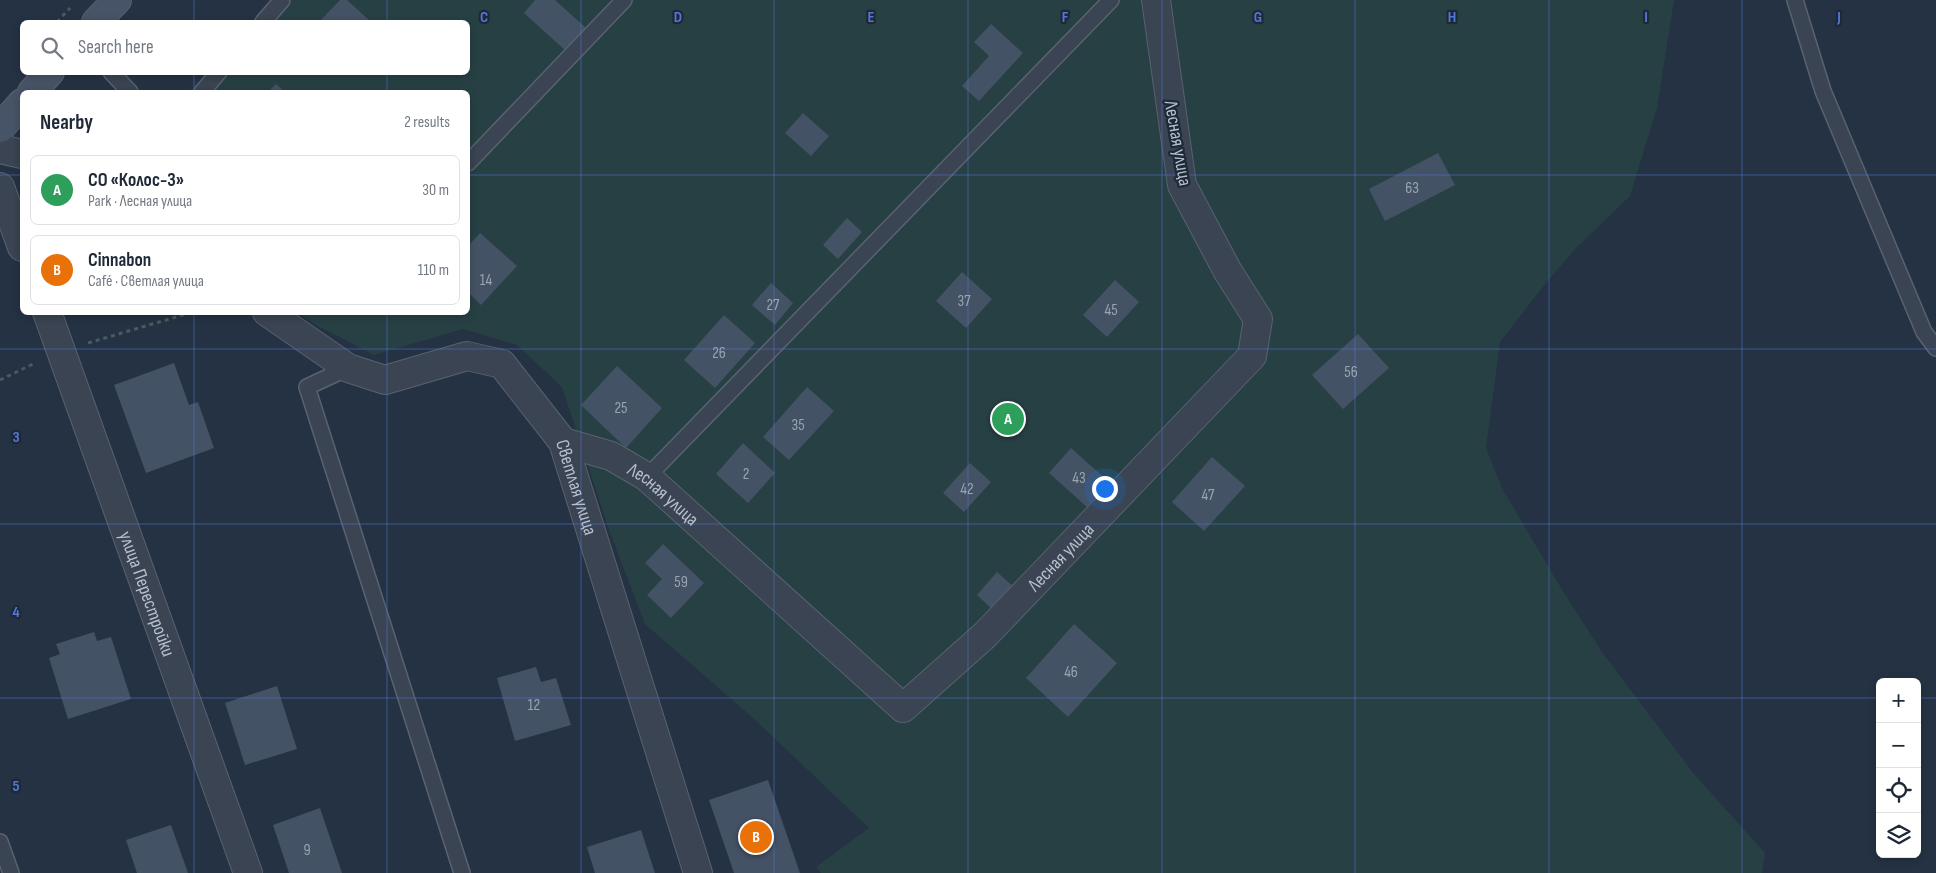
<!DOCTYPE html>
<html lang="en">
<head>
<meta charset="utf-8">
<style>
  body { margin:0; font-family:"Sofia Sans Condensed",sans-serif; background:#f6f6f7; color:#1f2937 }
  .controls { position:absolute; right:15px; bottom:15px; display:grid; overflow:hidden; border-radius:8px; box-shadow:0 2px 8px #0003 }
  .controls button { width:45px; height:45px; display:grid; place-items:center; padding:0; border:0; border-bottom:1px solid #e0e1e3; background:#fff; color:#1f2937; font:25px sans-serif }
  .you { position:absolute; left:1104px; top:488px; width:18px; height:18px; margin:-12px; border:4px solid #fff; border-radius:50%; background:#1a73e8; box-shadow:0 0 0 8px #1a73e833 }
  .badge { display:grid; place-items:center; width:32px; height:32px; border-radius:50%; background:#506990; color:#fff; font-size:16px; font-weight:700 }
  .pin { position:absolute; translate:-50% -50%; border:2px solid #fff; box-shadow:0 1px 5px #0006 }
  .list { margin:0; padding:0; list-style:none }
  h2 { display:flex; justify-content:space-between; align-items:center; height:65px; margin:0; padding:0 20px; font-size:21px }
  h2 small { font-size:16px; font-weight:400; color:#747a83 }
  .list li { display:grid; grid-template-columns:32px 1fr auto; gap:15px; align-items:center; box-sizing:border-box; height:70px; margin:0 10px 10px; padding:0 10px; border:1px solid #e0e1e3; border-radius:8px }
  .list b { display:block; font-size:19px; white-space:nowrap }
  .list p { margin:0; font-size:16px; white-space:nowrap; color:#747a83 }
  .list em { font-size:16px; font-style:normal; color:#747a83 }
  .icon { flex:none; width:28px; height:28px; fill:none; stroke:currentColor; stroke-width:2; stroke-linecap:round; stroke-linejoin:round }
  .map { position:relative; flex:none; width:1936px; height:873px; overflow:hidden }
  .search { position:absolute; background:#fff; box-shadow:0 2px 8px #0003; left:20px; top:20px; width:450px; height:55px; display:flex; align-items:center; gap:12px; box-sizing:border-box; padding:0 18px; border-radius:8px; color:#747a83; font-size:19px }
  .panel { position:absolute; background:#fff; box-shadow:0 2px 8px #0003; left:20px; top:90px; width:450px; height:225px; border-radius:8px }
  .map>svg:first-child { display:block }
  .green { fill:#274044 }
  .building { fill:#445265 }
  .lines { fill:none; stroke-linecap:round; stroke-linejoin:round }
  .lane-casing { stroke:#586270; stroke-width:18 }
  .street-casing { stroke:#586270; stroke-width:30 }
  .secondary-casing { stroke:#586270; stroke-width:30 }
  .path { stroke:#465d60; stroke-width:3; stroke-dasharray:4 4; stroke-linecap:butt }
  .lane { stroke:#3a4452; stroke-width:15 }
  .street { stroke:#3a4452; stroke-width:28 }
  .secondary { stroke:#475366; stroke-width:28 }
  .grid { fill:none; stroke:#5376d4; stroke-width:1; stroke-opacity:0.55 }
  .labels { text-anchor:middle; stroke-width:4.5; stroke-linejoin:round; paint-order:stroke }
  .number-label { font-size:16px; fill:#9aa4b2 }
  .street-label { font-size:19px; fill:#b7bfcc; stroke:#1e2938 }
  .grid-label { font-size:16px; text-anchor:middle; font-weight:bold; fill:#5376d4; stroke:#1e2938; stroke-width:4.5; stroke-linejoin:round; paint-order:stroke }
</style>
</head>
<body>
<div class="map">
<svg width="1936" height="873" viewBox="0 0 1936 873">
  <rect width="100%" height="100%" fill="#253243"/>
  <!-- green -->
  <polygon class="green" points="274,0 1674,0 1657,108 1630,196 1576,248 1541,289 1500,342 1486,448 1503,490 1564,593 1602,652 1694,774 1765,853 1762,873 821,873 816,867 869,828 752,717 645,624 609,530 562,387 517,345 463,329 374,355 316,325 299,313 468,312 468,92 189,92 207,73 468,72 468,22 254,22"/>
  <!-- building -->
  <g class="building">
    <polygon points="340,0 347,0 371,22 319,22"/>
    <polygon points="535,0 555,0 586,28 566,51 524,13"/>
    <polygon points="991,24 1023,53 979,101 962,86 989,56 974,42"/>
    <polygon points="276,84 285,92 268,92"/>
    <polygon points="803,113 829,136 811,156 785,133"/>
    <polygon points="1438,153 1455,185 1385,221 1369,189"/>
    <polygon points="847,218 862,232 838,259 823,245"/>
    <polygon points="480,233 517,266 481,305 468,292 468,246"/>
    <polygon points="962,272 992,299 966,328 936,301"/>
    <polygon points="1115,280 1139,302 1107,337 1083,315"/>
    <polygon points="771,283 793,303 775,325 752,305"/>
    <polygon points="724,315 755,343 715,388 684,360"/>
    <polygon points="1358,334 1389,368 1343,409 1312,375"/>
    <polygon points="174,363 189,405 198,402 214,448 146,473 114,385"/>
    <polygon points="617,366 662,408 626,448 581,405"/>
    <polygon points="807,387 834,411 789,460 763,437"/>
    <polygon points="743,443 775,473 748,503 716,474"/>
    <polygon points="1071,448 1109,482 1087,507 1049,473"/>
    <polygon points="1212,457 1245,486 1204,531 1172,502"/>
    <polygon points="970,463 991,482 964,512 943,493"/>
    <polygon points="663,544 704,583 671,618 647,595 662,579 645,563"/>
    <polygon points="997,572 1016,589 995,612 977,595"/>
    <polygon points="1074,624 1117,663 1068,717 1026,678"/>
    <polygon points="94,632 97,641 111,637 131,699 68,719 49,658 60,654 56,644"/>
    <polygon points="536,667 541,682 556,678 571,725 515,741 497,678"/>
    <polygon points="277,686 297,749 245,765 225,703"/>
    <polygon points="768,780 800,873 734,873 709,800"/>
    <polygon points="320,808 342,873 289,873 273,825"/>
    <polygon points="171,825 188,873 137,873 126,840"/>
    <polygon points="641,830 655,873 595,873 587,847"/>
  </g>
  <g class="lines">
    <!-- lane casing -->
    <g class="lane-casing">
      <g id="lane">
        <polyline points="1795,0 1823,91 1924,332 1936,348"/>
        <polyline points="263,22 282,0"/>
        <polyline points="111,72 130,92"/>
        <polyline points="202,92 219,72"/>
        <polyline points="468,163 624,0"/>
        <polyline points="348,368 307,387 462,873"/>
        <polyline points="647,477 1111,0"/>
        <polyline points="0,842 11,873"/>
      </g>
    </g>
    <!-- street casing -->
    <g class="street-casing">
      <g id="street">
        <polyline points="0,149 22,154"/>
        <polyline points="0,187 22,247"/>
        <path id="s1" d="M47,312L248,873"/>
        <path id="s2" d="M267,312L348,368L385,380L467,356L502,364L563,442L698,873"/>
        <path id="s3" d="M563,442L611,456L647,477L903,708L985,635L1252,356L1258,319L1227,270L1182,185L1156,0"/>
      </g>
    </g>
    <!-- secondary casing -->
    <g class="secondary-casing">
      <g id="secondary">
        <polyline points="96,22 117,0"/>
        <polyline points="32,92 50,72"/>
        <polyline points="0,128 22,103"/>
      </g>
    </g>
    <!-- path -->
    <g class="path">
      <polyline points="57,22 70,8"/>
      <polyline points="88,343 193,312"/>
      <polyline points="0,380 35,363"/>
    </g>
    <!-- lane -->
    <use href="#lane" class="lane"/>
    <!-- street -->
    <use href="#street" class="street"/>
    <!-- secondary -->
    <use href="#secondary" class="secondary"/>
  </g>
  <!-- grid -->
  <path class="grid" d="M194,0V22M387,0V22M581,0V873M774,0V873M968,0V873M1162,0V873M1355,0V873M1549,0V873M1742,0V873M194,72V92M387,72V92M0,175H22M468,175H1936M194,312V873M387,312V873M0,349H1936M0,524H1936M0,698H1880M1917,698H1936"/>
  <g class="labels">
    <!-- number labels -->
    <g class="number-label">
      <text x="1412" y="193">63</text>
      <text x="486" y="285">14</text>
      <text x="964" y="306">37</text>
      <text x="773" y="310">27</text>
      <text x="1111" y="315">45</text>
      <text x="719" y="358">26</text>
      <text x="1351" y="377">56</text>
      <text x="621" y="413">25</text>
      <text x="798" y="430">35</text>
      <text x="746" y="479">2</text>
      <text x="1079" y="483">43</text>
      <text x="967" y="494">42</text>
      <text x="1208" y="500">47</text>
      <text x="681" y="587">59</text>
      <text x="1071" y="677">46</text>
      <text x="534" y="710">12</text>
      <text x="307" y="855">9</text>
    </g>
    <!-- street labels -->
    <g class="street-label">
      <text transform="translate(1179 143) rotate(80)" y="7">Лесная улица</text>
      <text dy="7" stroke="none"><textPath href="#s2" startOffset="405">Светлая улица</textPath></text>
      <text dy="7" stroke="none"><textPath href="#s3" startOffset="115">Лесная улица</textPath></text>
      <text dy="7" stroke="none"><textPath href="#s3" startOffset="655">Лесная улица</textPath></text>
      <text dy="7" stroke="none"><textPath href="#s1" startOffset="299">улица Перестройки</textPath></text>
    </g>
  </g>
  <g class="grid-label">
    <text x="484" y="22">C</text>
    <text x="678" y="22">D</text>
    <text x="871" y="22">E</text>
    <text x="1065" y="22">F</text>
    <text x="1258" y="22">G</text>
    <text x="1452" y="22">H</text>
    <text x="1646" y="22">I</text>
    <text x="1839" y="22">J</text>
    <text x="16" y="442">3</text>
    <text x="16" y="617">4</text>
    <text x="16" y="791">5</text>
  </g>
</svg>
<div class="controls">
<button>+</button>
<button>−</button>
<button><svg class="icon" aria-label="locate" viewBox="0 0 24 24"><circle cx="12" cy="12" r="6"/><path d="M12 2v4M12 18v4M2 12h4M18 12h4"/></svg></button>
<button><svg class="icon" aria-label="layers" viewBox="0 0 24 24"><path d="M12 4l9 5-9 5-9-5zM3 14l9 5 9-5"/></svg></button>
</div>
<div class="you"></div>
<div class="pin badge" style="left:1008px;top:419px;background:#2e9e5b">A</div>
<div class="pin badge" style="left:756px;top:837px;background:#e8710a">B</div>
<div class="search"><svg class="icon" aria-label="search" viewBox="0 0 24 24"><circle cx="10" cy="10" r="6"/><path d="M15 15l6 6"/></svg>Search here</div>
<section class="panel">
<h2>Nearby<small>2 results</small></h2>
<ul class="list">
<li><span class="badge" style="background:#2e9e5b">A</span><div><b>СО «Колос-3»</b><p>Park · Лесная улица</p></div><em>30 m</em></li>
<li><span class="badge" style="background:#e8710a">B</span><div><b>Cinnabon</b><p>Café · Светлая улица</p></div><em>110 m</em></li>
</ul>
</section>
</div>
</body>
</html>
